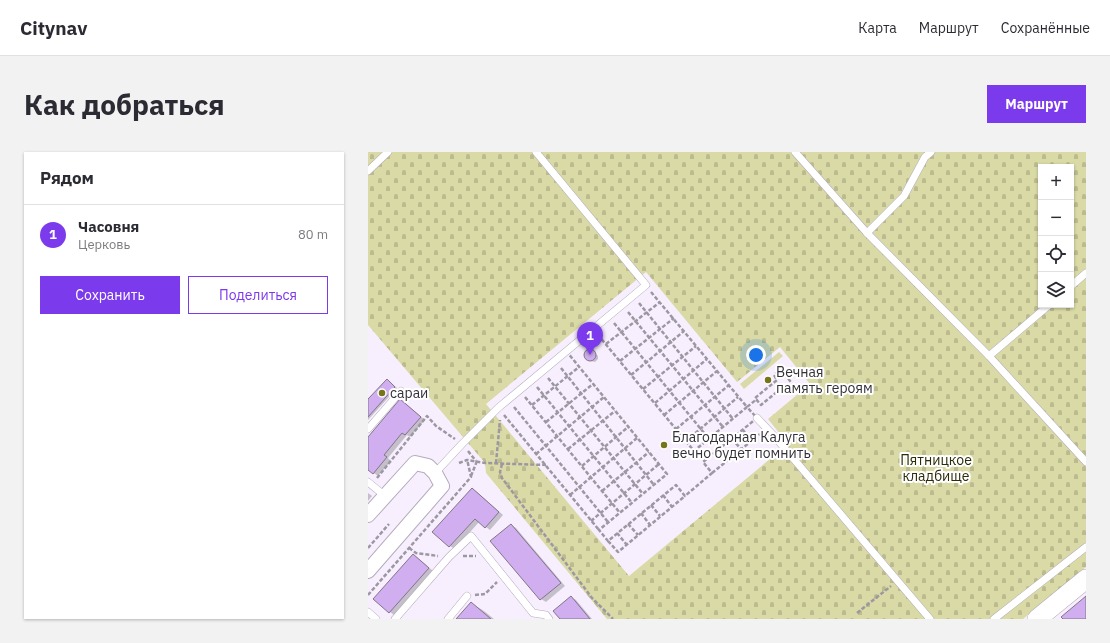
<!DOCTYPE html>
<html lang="ru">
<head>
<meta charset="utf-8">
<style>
  body { margin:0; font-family:"IBM Plex Sans",sans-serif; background:#f2f2f3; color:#2b2b33 }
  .controls { position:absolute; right:12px; top:12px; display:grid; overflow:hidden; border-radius:0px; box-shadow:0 1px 3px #0004 }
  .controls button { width:36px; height:36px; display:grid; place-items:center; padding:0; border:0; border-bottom:1px solid #e1e1e2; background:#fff; color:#2b2b33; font:20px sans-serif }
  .you { position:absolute; left:388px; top:203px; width:14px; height:14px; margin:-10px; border:3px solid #fff; border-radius:50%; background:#1a73e8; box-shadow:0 0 0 6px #1a73e833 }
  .badge { display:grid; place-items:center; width:26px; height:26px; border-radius:50%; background:#7c3aed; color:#fff; font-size:13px; font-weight:700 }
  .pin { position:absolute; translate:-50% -33px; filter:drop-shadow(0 1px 2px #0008) }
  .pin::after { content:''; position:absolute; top:21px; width:14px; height:12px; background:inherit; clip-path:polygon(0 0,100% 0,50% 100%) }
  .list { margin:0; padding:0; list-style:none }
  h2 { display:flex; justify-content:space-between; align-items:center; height:52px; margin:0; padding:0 16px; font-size:17px }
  h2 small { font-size:13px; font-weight:400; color:#7c7c81 }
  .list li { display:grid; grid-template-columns:26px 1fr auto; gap:12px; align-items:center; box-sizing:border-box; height:60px; padding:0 16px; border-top:1px solid #e1e1e2 }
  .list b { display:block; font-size:15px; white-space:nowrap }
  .list p { margin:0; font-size:13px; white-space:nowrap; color:#7c7c81 }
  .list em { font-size:13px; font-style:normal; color:#7c7c81 }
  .actions { display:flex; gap:8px; padding:12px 16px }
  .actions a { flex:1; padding:9px 0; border:1px solid #7c3aed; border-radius:0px; text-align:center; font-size:14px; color:#7c3aed }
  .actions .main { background:#7c3aed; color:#fff }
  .icon { flex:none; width:22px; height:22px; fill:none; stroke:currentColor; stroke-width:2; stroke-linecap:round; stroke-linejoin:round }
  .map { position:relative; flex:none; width:718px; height:467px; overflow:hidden; border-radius:0px }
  header { display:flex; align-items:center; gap:24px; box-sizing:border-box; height:56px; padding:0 20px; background:#fff; border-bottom:1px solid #e1e1e2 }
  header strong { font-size:19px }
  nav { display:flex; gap:22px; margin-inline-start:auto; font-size:14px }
  .intro { display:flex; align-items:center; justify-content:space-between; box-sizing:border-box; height:96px; padding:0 24px }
  h1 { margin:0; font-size:28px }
  .button { padding:10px 18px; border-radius:0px; background:#7c3aed; color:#fff; font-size:14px; font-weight:700 }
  main { display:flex; gap:24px; padding:0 24px }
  aside { flex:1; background:#fff; border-radius:0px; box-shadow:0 1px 3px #0004 }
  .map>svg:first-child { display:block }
  .green { fill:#d9daa5 }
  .cemetery { fill:url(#cemetery-stones); fill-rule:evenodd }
  .shadow { fill:#0003 }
  .building { fill:#d1aef0; stroke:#7f7787 }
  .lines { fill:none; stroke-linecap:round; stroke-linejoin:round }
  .lane-casing { stroke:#b4abbc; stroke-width:8 }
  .street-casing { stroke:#b4abbc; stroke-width:16 }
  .secondary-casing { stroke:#b4abbc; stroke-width:20 }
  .path { stroke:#9d97a2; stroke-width:2.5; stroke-dasharray:4 2; stroke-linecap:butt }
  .lane { stroke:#fff; stroke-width:7 }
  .street { stroke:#fff; stroke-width:14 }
  .secondary { stroke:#fff; stroke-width:19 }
  .poi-dot { fill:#77751b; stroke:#fff; stroke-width:1.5 }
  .labels { text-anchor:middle; stroke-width:4; stroke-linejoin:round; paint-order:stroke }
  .poi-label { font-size:14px; fill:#343037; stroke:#fff; text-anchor:start }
  .park-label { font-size:14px; fill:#2c2c09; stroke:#fff }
</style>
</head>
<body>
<header>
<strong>Citynav</strong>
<nav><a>Карта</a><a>Маршрут</a><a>Сохранённые</a></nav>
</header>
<div class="intro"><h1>Как добраться</h1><a class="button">Маршрут</a></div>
<main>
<aside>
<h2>Рядом<small></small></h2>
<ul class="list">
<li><span class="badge">1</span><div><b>Часовня</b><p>Церковь</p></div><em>80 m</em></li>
</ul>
<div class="actions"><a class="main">Сохранить</a><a>Поделиться</a></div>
</aside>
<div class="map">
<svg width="718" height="467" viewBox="0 0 718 467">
  <defs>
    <pattern id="cemetery-stones" width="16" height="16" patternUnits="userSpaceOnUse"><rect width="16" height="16" fill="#d9daa5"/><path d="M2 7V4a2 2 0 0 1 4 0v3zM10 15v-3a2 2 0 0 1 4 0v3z" fill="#bbbb8f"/></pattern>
  </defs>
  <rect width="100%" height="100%" fill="#f7effe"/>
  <!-- green -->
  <polygon class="green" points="411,200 415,204 376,237 372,232"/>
  <!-- cemetery -->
  <path class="cemetery" d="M0,0H718V415L655,467H239L118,321L117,311L0,173ZM673,15H703V153H673ZM278,120L369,230L412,195L442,232L400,267L420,292L261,424L118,252Z"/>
  <!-- shadow -->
  <g class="shadow">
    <polygon points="221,199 225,199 230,204 230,207 227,210 223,209 218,205 218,201"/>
    <polygon points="21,229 29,236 0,268 0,249"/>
    <polygon points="32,248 37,251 57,268 42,285 39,283 20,306 23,309 10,324 0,317 0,286"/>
    <polygon points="104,337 109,340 135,363 122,378 111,370 87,397 82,394 66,380"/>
    <polygon points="0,341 4,344 0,349"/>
    <polygon points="143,373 148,376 197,434 178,450 173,447 124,389"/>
    <polygon points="45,403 50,406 65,419 26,463 22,460 6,447"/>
    <polygon points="203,445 208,448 224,467 193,467"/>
    <polygon points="103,451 116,459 126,467 89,467"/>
  </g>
  <!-- building -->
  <g class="building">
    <circle cx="222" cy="203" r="6"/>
    <polygon points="19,227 27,235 0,265 0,247"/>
    <polygon points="32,247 53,265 37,283 34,281 16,303 19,305 5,322 0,318 0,285"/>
    <polygon points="104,336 131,360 117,376 107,367 81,395 64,380"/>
    <polygon points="143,372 193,431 172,448 122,389"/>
    <polygon points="45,402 61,416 21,461 5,447"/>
    <polygon points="203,444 222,467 192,467 185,459"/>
    <polygon points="718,444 718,467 695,467 693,465"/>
    <polygon points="103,450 123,467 88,467"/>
  </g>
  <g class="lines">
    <!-- lane casing -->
    <g class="lane-casing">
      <g id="lane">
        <polyline points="427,0 499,81 621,204 718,310"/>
        <polyline points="0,19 20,0"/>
        <polyline points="499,81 536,44 557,5 563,0"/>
        <polyline points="703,134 718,121"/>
        <polyline points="621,204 681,153"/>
        <polyline points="389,266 407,285 562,467"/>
        <polyline points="0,277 33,239"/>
        <polyline points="67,321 94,292 130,256 278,133 168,0"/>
        <polyline points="0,330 17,344"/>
        <polyline points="0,460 8,467"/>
        <polyline points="27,467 81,405 103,384 165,461 178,463 181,467"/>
        <polyline points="80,467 99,444"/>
        <polyline points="626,467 718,395"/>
      </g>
    </g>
    <!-- street casing -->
    <g class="street-casing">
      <polyline id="street" points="0,363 47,311 60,314 67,321 74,334 0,419"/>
    </g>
    <!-- secondary casing -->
    <g class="secondary-casing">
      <polyline id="secondary" points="669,467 718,427"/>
    </g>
    <!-- path -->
    <g class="path">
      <polyline points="283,140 379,255 389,247"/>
      <polyline points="271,151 365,267"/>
      <polyline points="260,160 355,275"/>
      <polyline points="246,171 341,287"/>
      <polygon points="226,178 326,299 379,255 389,266 335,310 344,321 317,344 308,333 240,389 231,378 299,322 199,200"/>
      <polyline points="238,192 292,150"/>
      <polyline points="252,209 306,166"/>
      <polyline points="193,216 286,333"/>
      <polygon points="413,217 425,233 419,238 416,234 393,253 387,246 409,228 406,223"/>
      <polyline points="263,223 316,179"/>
      <polyline points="180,226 275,342"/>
      <polyline points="169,235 264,351"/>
      <polyline points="275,237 328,194"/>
      <polyline points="157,245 252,361"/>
      <polyline points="287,251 339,207"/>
      <polyline points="164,253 211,215"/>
      <polyline points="146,255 240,370"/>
      <polyline points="136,263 231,378"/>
      <polyline points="296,263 349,219"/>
      <polyline points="178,270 225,232"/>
      <polyline points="308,277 361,233"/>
      <polyline points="375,278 383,289"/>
      <polyline points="364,287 373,297"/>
      <polyline points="318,289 370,245"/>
      <polyline points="200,297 247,259"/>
      <polyline points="351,298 360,308"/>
      <polyline points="100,299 108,309"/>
      <polyline points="168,302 236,245"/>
      <polyline points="91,311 99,308 117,311 178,313"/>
      <polyline points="128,311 132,268"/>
      <polyline points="134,312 132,320 134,326 224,446 245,467"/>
      <polyline points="214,314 260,275"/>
      <polyline points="344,321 392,282"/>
      <polyline points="103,324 109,309"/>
      <polyline points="9,326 59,264 68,274 87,287"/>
      <polyline points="234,339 281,300"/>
      <polyline points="202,343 269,286"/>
      <polyline points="295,343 304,355"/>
      <polyline points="283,353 292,364"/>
      <polyline points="273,361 282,373"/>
      <polyline points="223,369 291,312"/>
      <polyline points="260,372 270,383"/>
      <polyline points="249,381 259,393"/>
      <polyline points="240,389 250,400 317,344"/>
      <polyline points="0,396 21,372"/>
      <polyline points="41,396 48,401 70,404"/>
      <polyline points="95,404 108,404"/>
      <polyline points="0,443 103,325 99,307"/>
      <polyline points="107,443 117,442 129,430"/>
      <polyline points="489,461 523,434"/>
    </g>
    <!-- lane -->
    <use href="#lane" class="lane"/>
    <!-- street -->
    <use href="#street" class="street"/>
    <!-- secondary -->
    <use href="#secondary" class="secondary"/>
  </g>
  <!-- markers -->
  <g class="poi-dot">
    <circle cx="400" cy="228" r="4"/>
    <circle cx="14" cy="241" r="4"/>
    <circle cx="296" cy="293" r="4"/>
  </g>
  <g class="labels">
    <!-- poi labels -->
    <g class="poi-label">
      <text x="408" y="225">Вечная<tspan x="408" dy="16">память героям</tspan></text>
      <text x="22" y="246">сараи</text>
      <text x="304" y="290">Благодарная Калуга<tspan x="304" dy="16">вечно будет помнить</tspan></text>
    </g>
    <!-- park labels -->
    <g class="park-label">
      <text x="568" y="313">Пятницкое<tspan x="568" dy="16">кладбище</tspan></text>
    </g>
  </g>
</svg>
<div class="controls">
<button>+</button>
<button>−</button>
<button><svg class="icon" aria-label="locate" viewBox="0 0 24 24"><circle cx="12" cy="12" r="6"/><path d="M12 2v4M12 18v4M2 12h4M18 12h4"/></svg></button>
<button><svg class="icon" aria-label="layers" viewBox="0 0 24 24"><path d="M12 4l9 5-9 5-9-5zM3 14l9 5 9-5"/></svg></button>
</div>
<div class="you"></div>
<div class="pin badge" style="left:222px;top:203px">1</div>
</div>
</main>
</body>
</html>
